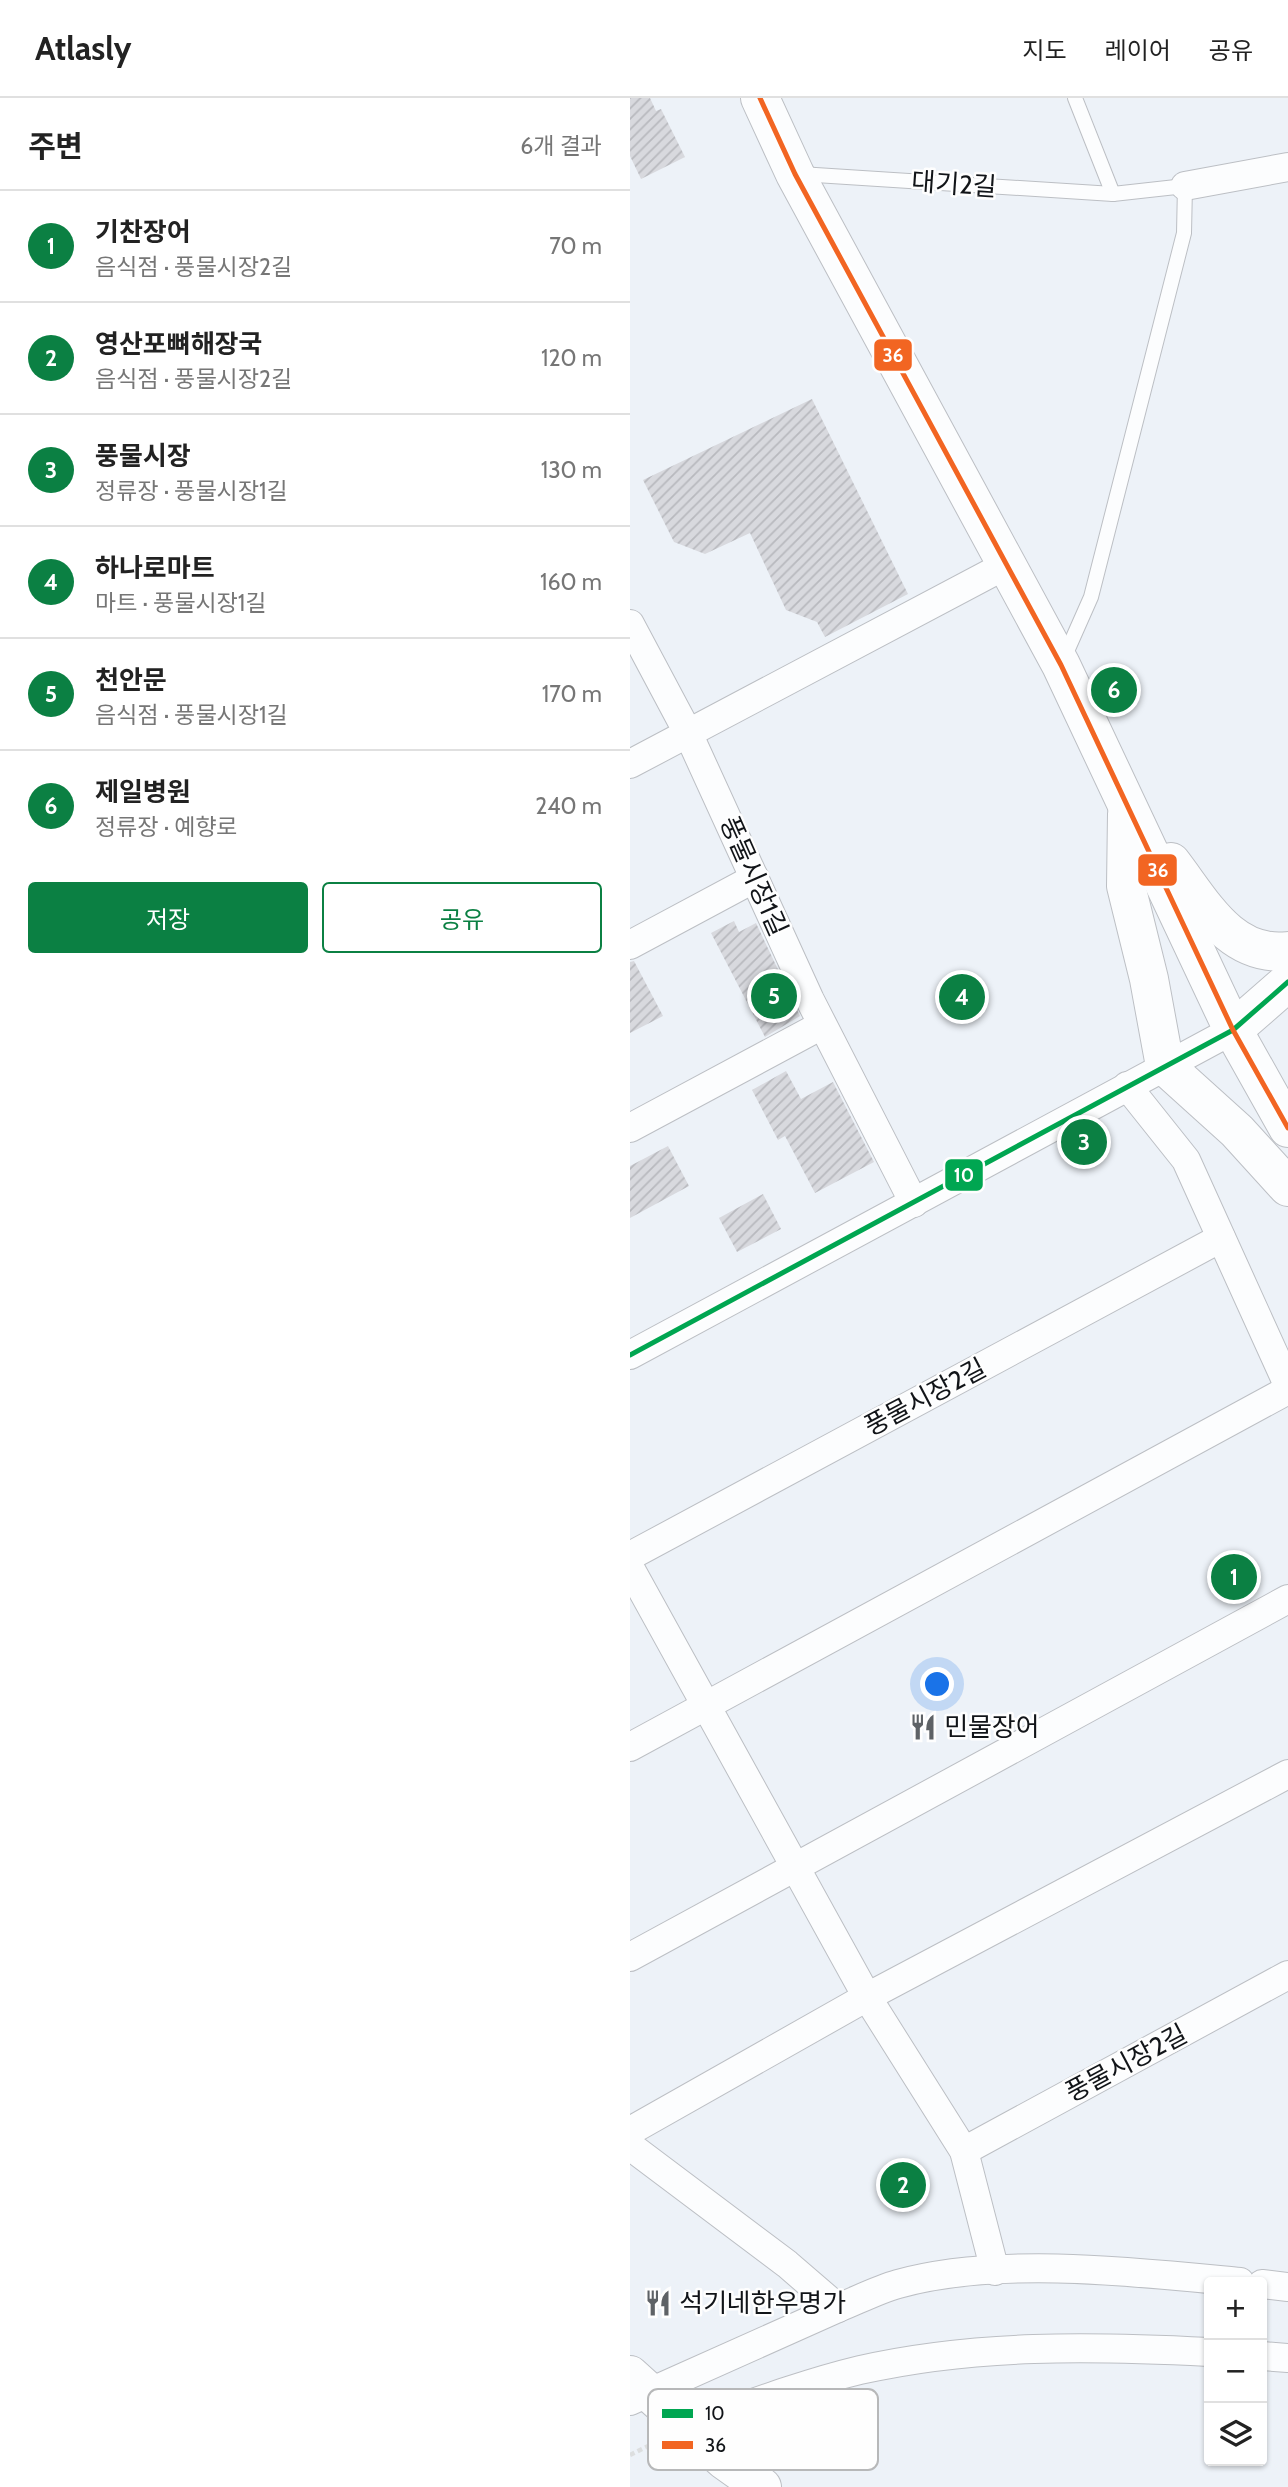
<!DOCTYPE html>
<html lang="ko">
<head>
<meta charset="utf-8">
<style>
  body { margin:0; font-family:Cabin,"Noto Sans KR",sans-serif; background:#f6f6f6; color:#222 }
  .controls { position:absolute; right:21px; bottom:21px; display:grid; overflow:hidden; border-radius:7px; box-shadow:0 2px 5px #0004 }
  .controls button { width:63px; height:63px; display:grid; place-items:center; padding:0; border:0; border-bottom:2px solid #e0e0e0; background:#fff; color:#222; font:35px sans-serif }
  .you { position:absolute; left:308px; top:1587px; width:24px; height:24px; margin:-18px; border:5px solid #fff; border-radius:50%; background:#1a73e8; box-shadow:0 0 0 10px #1a73e833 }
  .badge { display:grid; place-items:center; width:46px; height:46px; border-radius:50%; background:#0b8043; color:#fff; font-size:23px; font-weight:700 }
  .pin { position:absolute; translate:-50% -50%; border:4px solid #fff; box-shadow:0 2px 7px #0006 }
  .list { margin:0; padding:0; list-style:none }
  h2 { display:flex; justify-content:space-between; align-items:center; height:91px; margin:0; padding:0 28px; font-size:30px }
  h2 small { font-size:23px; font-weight:400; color:#767676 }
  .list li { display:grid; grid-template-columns:46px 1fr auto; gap:21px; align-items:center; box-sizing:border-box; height:112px; padding:0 28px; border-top:2px solid #e0e0e0 }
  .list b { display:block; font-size:26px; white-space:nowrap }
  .list p { margin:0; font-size:23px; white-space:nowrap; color:#767676 }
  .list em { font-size:23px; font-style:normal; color:#767676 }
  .actions { display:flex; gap:14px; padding:21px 28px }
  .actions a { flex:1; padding:16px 0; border:2px solid #0b8043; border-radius:7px; text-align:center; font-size:24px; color:#0b8043 }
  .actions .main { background:#0b8043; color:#fff }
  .icon { flex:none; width:38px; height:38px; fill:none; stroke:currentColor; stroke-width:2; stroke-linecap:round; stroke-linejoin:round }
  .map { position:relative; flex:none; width:658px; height:2389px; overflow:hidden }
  header { display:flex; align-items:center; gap:42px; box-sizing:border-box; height:98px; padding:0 35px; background:#fff; border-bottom:2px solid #e0e0e0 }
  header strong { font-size:33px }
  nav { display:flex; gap:38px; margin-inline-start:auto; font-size:24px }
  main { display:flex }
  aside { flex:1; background:#fff }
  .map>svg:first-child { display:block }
  .building { fill:url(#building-hatch) }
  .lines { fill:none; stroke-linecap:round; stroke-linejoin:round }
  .lane-casing { stroke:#bcbfc4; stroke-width:16 }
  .street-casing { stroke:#bcbfc4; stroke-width:30 }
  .secondary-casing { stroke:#bcbfc4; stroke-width:40 }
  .primary-casing { stroke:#bcbfc4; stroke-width:40 }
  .path { stroke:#dcdedf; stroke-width:4.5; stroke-dasharray:5 3.5; stroke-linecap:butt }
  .lane { stroke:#fcfdfe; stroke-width:14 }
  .street { stroke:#fcfdfe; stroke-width:28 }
  .secondary { stroke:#fcfdfe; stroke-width:38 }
  .primary { stroke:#fcfdfe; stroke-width:38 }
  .bus-1-casing { stroke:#fefefe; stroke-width:10 }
  .bus-2-casing { stroke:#fefefe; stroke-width:10 }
  .bus-1 { stroke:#00a651; stroke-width:5 }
  .bus-2 { stroke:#f26522; stroke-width:5 }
  .labels { text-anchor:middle; stroke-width:5; stroke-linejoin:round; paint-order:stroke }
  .street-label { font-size:26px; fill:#111418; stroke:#fefefe }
  .poi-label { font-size:26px; fill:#111418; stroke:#fefefe; text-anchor:start }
  .key { fill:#fefefe; stroke:#b7b8b9; stroke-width:2 }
  .key-label { font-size:19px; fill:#111418 }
  .line-badge { stroke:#fefefe; stroke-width:2.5 }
  .badge-label { font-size:19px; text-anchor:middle; font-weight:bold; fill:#fff }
</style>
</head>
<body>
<header>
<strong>Atlasly</strong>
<nav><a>지도</a><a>레이어</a><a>공유</a></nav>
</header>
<main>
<aside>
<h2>주변<small>6개 결과</small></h2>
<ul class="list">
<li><span class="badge">1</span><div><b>기찬장어</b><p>음식점 · 풍물시장2길</p></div><em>70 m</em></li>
<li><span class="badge">2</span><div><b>영산포뼈해장국</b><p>음식점 · 풍물시장2길</p></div><em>120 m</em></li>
<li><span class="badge">3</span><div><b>풍물시장</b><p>정류장 · 풍물시장1길</p></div><em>130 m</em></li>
<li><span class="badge">4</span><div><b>하나로마트</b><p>마트 · 풍물시장1길</p></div><em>160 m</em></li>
<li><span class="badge">5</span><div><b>천안문</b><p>음식점 · 풍물시장1길</p></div><em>170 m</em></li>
<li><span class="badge">6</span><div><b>제일병원</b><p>정류장 · 예향로</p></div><em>240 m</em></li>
</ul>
<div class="actions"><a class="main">저장</a><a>공유</a></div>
</aside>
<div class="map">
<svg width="658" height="2389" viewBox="0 0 658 2389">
  <defs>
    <pattern id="building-hatch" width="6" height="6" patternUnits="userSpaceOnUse" patternTransform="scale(1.75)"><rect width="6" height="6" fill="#d8d9de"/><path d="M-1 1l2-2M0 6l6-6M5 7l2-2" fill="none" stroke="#b8b9be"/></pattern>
  </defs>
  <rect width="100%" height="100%" fill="#edf2f8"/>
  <!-- building -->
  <g class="building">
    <polygon points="0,0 20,0 26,13 31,11 55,59 11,81 0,58"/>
    <polygon points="182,301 278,496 195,539 187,524 156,512 120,435 75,456 44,444 13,382"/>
    <polygon points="104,823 109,834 126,825 170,918 135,939 81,835"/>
    <polygon points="4,863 33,918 0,935 0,864"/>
    <polygon points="156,973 171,1001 203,984 244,1064 185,1095 155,1038 148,1042 122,992"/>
    <polygon points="38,1048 59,1088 0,1120 0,1068"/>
    <polygon points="133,1096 151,1131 107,1154 89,1120"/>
  </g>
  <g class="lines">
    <!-- lane casing -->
    <g class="lane-casing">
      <g id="lane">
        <polyline points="445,0 483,96"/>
        <polyline points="170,76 483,96 555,88 554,135 461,499 434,560"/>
      </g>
    </g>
    <!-- street casing -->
    <g class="street-casing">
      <g id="street">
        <polyline points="555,88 658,69"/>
        <polyline points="0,526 58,635 180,902 284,1105"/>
        <polyline points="0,666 376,467"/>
        <polyline points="0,847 125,780"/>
        <polyline points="497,988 556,1062 658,1287"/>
        <polyline points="0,1030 192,927"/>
        <polyline points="0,1257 603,932"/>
        <polyline points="0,1458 591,1140"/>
        <polyline points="0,1470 237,1899 334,2053 365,2173"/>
        <polyline points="0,1649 658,1292"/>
        <polyline points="0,1859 658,1501"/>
        <polyline points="0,2033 237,1899 658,1676"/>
        <path d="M0,2048L157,2166L208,2210C228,2202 247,2192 268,2186C368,2158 507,2174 610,2184"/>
        <polyline points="334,2053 658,1877"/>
        <polyline points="632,2186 658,2189"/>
        <polyline points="632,2258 658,2260"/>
        <polyline points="0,2303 208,2210"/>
        <path d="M59,2328C115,2308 172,2286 230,2272C345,2246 462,2248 579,2254"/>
      </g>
    </g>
    <!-- secondary casing -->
    <g class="secondary-casing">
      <g id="secondary">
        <polyline points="603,932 658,884"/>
        <polyline points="0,2277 94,2362 132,2389"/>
      </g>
    </g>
    <!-- primary casing -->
    <g class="primary-casing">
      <g id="primary">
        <polyline points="130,0 165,76 431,567 603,932 658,1030"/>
        <polyline points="497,716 496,788 519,881 535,968 607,1033 658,1089"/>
        <path d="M541,764C572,804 600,860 658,853"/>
      </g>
    </g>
    <!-- path -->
    <polyline class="path" points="0,2357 26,2344"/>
    <!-- lane -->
    <use href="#lane" class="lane"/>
    <!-- street -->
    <use href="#street" class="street"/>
    <!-- secondary -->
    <use href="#secondary" class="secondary"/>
    <!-- primary -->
    <use href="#primary" class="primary"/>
    <!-- bus-1 casing -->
    <g class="bus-1-casing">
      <polyline id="bus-1" points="0,1257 603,932 658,884"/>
    </g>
    <!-- bus-2 casing -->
    <g class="bus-2-casing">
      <polyline id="bus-2" points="130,0 165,76 431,567 603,932 658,1030"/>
    </g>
    <!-- bus-1 -->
    <use href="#bus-1" class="bus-1"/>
    <!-- bus-2 -->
    <use href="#bus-2" class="bus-2"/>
  </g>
  <!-- icons -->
  <defs>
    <g id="restaurant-bare" transform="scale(2.1)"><path d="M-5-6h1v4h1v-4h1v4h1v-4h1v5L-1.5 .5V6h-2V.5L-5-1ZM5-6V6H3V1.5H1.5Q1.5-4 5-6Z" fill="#5e6266" stroke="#fefefe" stroke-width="2.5" paint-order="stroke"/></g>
  </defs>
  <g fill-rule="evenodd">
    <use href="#restaurant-bare" x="293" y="1629"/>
    <use href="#restaurant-bare" x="28" y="2205"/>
  </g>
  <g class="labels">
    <!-- street labels -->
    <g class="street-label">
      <text transform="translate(324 86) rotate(4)" y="9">대기2길</text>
      <text transform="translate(124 778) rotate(66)" y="9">풍물시장1길</text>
      <text transform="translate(295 1299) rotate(-28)" y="9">풍물시장2길</text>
      <text transform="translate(496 1965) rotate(-28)" y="9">풍물시장2길</text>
    </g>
    <!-- poi labels -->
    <g class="poi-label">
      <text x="314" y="1638">민물장어</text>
      <text x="49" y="2214">석기네한우명가</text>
    </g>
  </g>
  <!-- legend -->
  <rect x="18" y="2291" width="230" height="81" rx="10" class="key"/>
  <rect x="32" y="2311" width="31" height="9" fill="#00a651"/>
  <rect x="32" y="2343" width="31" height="8" fill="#f26522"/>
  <g class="key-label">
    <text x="75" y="2322">10</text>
    <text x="75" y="2354">36</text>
  </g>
  <g class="line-badge">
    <rect x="243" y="240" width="40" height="34" rx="7" fill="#f26522"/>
    <rect x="507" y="755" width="41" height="34" rx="7" fill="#f26522"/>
    <rect x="314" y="1060" width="40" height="34" rx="7" fill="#00a651"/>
  </g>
  <g class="badge-label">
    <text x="263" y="264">36</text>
    <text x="528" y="779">36</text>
    <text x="334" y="1084">10</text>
  </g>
</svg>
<div class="controls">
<button>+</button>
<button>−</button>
<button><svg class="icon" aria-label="layers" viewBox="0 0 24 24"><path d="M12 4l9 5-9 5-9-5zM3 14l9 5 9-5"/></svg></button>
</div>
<div class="you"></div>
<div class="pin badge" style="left:604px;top:1479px">1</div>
<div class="pin badge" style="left:273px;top:2087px">2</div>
<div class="pin badge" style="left:454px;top:1044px">3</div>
<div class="pin badge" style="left:332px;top:899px">4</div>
<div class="pin badge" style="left:144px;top:898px">5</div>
<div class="pin badge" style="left:484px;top:592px">6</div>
</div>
</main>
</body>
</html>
